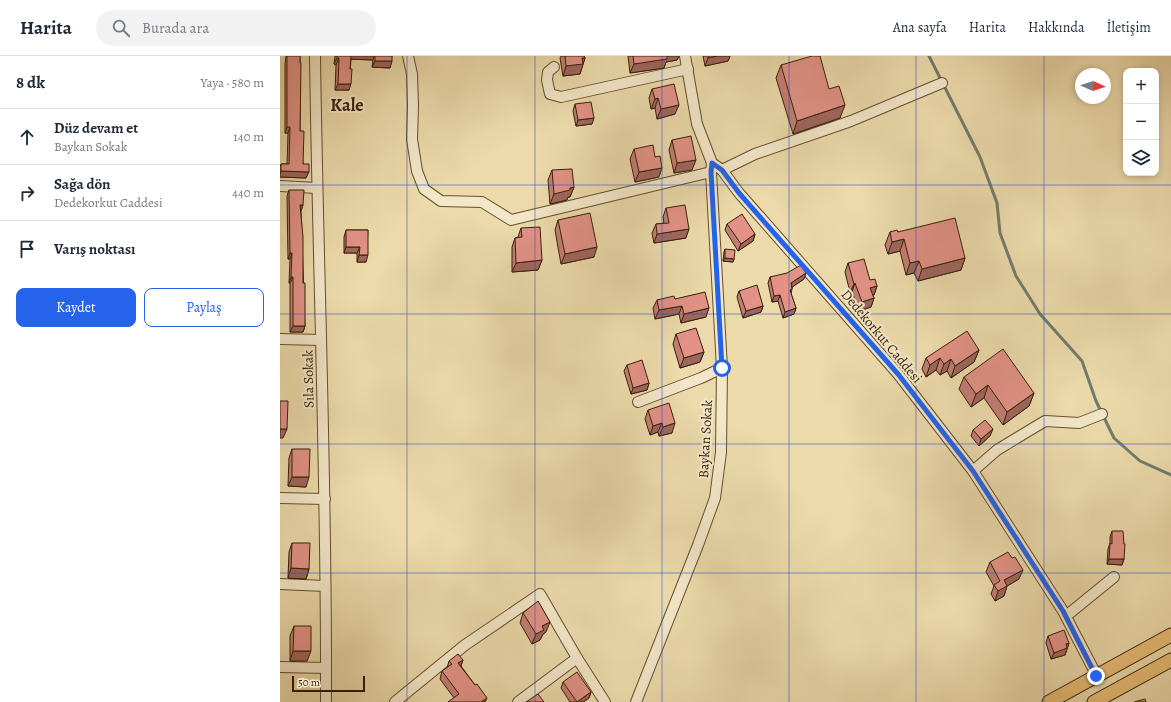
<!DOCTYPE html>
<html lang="tr">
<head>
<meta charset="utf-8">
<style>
  body { margin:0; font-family:Alegreya,serif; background:#f2f2f3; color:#1f2937 }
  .controls { position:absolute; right:12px; top:12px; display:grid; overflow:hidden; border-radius:8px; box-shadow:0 2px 6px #0003 }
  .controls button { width:36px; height:36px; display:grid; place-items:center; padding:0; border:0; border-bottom:1px solid #e0e1e3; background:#fff; color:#1f2937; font:20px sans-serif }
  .compass { position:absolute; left:795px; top:12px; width:36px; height:36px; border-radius:50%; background:#fff; box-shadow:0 2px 6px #0003; rotate:93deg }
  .scale { position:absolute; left:12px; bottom:10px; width:73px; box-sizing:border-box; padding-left:4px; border:2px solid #371f08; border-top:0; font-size:11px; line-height:14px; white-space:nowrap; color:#371f08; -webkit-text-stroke:3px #f3e7c8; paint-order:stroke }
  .stop { position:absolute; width:12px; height:12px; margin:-9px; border:3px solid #2563eb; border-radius:50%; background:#fff }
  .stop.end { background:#2563eb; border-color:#fff; box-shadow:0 1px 4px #0008 }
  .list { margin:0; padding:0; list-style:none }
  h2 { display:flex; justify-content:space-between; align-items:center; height:52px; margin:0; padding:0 16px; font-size:17px }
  h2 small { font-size:13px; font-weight:400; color:#747a83 }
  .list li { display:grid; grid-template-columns:26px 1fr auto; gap:12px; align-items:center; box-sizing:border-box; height:56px; padding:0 16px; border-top:1px solid #e0e1e3 }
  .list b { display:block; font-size:15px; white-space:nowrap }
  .list p { margin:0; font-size:13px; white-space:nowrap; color:#747a83 }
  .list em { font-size:13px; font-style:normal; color:#747a83 }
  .actions { display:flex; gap:8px; padding:12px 16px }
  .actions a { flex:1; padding:9px 0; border:1px solid #2563eb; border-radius:8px; text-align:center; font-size:14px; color:#2563eb }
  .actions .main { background:#2563eb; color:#fff }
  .icon { flex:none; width:22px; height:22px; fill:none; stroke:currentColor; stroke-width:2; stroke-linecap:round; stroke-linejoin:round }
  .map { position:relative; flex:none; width:891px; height:646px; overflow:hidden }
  header { display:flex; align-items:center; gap:24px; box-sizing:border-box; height:56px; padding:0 20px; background:#fff; border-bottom:1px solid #e0e1e3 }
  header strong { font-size:19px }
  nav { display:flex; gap:22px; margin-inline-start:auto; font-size:14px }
  .search { width:280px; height:36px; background:#f2f2f3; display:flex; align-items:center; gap:10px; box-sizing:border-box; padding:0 14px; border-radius:22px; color:#747a83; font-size:15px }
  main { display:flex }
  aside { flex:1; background:#fff }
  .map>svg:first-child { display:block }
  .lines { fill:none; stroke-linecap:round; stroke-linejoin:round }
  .stream { stroke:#727c6c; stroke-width:3 }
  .minor-casing { stroke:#644e31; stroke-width:12 }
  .major-casing { stroke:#371f08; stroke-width:15 }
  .minor { stroke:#f3e7c8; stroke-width:10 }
  .major { stroke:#e6bd76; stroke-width:13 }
  .wall { fill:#c27e74; stroke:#371f08 }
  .shaded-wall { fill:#9e665e; stroke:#371f08 }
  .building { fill:#e29287; stroke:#371f08 }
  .route { stroke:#2563eb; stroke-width:5 }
  .grid { fill:none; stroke:#1d4ed8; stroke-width:1; stroke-opacity:0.55 }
  .labels { text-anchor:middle; stroke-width:4; stroke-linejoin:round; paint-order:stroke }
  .street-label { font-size:14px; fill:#371f08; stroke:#f3e7c8 }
  .district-label { font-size:18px; font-weight:bold; fill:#371f08; stroke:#f3e7c8 }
</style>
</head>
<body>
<header>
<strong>Harita</strong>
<div class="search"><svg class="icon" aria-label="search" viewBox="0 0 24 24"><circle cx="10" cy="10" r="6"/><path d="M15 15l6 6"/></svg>Burada ara</div>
<nav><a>Ana sayfa</a><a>Harita</a><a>Hakkında</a><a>İletişim</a></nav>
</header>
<main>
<aside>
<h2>8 dk<small>Yaya · 580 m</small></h2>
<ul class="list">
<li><svg class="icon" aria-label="ahead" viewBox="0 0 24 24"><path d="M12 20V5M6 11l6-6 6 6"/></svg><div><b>Düz devam et</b><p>Baykan Sokak</p></div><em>140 m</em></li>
<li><svg class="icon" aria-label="right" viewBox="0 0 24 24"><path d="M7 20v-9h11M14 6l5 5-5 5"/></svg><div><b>Sağa dön</b><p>Dedekorkut Caddesi</p></div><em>440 m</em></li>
<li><svg class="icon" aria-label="arrive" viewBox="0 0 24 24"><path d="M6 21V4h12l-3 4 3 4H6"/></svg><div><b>Varış noktası</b></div></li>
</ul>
<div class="actions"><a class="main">Kaydet</a><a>Paylaş</a></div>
</aside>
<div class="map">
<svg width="891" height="646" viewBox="0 0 891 646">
  <rect width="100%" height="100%" fill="#ecdaab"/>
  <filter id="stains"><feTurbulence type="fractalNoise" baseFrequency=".005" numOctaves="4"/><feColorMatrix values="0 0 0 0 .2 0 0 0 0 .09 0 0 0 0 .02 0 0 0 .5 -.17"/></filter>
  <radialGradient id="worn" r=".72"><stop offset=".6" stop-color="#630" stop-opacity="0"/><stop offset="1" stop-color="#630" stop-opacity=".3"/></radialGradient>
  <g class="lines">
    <!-- stream -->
    <polyline class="stream" points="649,0 700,101 717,147 720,177 736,220 760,258 802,305 816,345 834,382 860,405 891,419"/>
    <!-- minor casing -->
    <g class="minor-casing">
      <g id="minor">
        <path d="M35,0C38,215 47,431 46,646"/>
        <polyline points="128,0 132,18 133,50 132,83 137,115 144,133 161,145 202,146 231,164 431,116"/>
        <polyline points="405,0 417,68 432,107 442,114 459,137 618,318 693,415 783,555 817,620"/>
        <polyline points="274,11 268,16 267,24 270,38 281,41 408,13"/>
        <polyline points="442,114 475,98 571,65 662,27"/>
        <polyline points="0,130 37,132"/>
        <polyline points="0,283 41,284"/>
        <polyline points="358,346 421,322 442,312"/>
        <polyline points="693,415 717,394 765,365 799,367 822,358"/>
        <polyline points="0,442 45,443"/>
        <polyline points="0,528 45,530"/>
        <polyline points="786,560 834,521"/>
        <polyline points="0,611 46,612"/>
        <polyline points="115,646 185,589 260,538 297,602"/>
        <polyline points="238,646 297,602 325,646"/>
        <polyline points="356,646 418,489 435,442 441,396 442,312 431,116 432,107"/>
      </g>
    </g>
    <!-- major casing -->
    <g class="major-casing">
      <g id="major">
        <polyline points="769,646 891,579"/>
        <polyline points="814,646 891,604"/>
      </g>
    </g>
    <!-- minor -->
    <use href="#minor" class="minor"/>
    <!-- major -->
    <use href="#major" class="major"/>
  </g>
  <!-- wall -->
  <g class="wall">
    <polygon points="6,0 20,0 20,75 23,108 26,122 0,121 0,111 1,108 7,108 8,77 5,77 5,8"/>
    <polygon points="55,0 112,0 110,12 92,11 93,4 71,3 69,34 55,34 56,9 54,8"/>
    <polygon points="281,0 304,0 305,2 303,8 300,18 283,20 280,2"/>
    <polygon points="348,0 399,0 397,4 386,6 384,12 350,17"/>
    <polygon points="423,0 450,0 448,5 425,10"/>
    <polygon points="501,9 549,33 560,62 513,78 496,22"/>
    <polygon points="372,33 395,58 377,63 375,52 371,53 369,42"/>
    <polygon points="295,48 312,68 296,70 293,55"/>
    <polygon points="392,84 412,114 394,117 389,94"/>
    <polygon points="354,93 379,121 355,126 350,103"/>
    <polygon points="272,114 294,131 290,141 288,141 287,144 270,148 268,124"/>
    <polygon points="9,134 23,149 21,155 25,270 23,276 10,276 10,227 9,227 10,203 8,203 7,140"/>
    <polygon points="386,152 406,182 374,187 372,177 376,168 384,167 383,161"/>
    <polygon points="278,164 314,201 281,208 275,174"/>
    <polygon points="447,168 475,178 473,185 458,195 445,174"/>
    <polygon points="241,172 262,204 258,214 232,216 232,191 235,182 238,181"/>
    <polygon points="66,174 88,174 86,206 77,206 77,197 64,197 64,181"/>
    <polygon points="610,176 618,176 685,202 681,214 638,225 634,217 626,219 620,195 608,198 605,189"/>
    <polygon points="445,193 454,203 453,206 443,205 444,196"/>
    <polygon points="568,207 597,230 594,239 593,239 594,242 591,251 579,255 572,236 570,236 565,216"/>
    <polygon points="490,221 524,223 512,231 512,233 511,238 516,252 514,258 503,262 498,245 492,246 488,227"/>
    <polygon points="459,235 483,250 481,256 463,262 457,241"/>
    <polygon points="395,243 426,261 401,267 399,258 375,263 373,252 377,244"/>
    <polygon points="396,278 424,296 420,306 400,312 393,288"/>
    <polygon points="699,294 694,306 671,322 667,315 660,319 656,314 646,321 642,313 646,302"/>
    <polygon points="347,309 369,327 367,334 351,338 344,315"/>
    <polygon points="684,321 754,337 749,350 723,369 704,342 691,351 679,333"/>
    <polygon points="368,354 392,377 379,380 378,376 370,379 365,363"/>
    <polygon points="693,374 710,380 699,390 691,380"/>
    <polygon points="12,393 26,431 8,430 9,402"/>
    <polygon points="832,475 844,503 842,509 827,508 828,493 830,487 830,481"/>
    <polygon points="12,487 29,513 26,523 8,522 9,496"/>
    <polygon points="710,506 739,523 727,530 724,540 715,545 711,538 714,530 706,516"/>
    <polygon points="243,557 266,576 263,578 260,584 252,588 240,567"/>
    <polygon points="14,570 27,605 10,605 10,580"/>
    <polygon points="768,580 789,587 785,599 771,603 766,587"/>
    <polygon points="183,604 181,610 195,629 174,642 160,623 162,615 167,612 169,605"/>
    <polygon points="283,626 311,636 309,642 303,646 290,646 281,632"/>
  </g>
  <!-- shaded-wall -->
  <g class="shaded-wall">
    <polygon points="70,0 94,0 93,4 69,3"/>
    <polygon points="386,0 399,0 397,4 386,6 384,12 350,17 354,8"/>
    <polygon points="437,0 450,0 448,5 425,10 428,2"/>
    <polygon points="57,2 59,2 56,9 54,8"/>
    <polygon points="302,2 305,2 300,18 283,20 286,10"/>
    <polygon points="95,5 112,5 110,12 92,11"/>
    <polygon points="58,28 71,28 69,34 55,34"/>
    <polygon points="378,42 375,52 371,53 375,43"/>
    <polygon points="399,49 395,58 377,63 381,53"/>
    <polygon points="565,49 560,62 513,78 517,65"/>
    <polygon points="314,62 312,68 296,70 298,64"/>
    <polygon points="7,71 10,71 8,77 5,77"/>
    <polygon points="416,104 412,114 394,117 397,107"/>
    <polygon points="382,112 379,121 355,126 359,116"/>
    <polygon points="1,115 29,116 26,122 0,121 0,118"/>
    <polygon points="294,131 290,141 288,141 287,144 270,148 274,138 290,132"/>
    <polygon points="20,149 23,149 21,155"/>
    <polygon points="409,173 406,182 374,187 377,178"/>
    <polygon points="475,178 473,185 458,195 461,188"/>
    <polygon points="624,183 620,195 608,198 612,186"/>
    <polygon points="66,191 80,191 77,197 64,197"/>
    <polygon points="317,191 314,201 281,208 285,198"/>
    <polygon points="10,197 12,197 10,203 8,203"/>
    <polygon points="79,199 88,199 86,206 77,206"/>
    <polygon points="445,202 454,203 453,206 443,205"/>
    <polygon points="685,202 681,214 638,225 642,213"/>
    <polygon points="262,204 258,214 232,216 236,207"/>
    <polygon points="639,205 634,217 626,219 630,207"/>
    <polygon points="526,217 524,223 509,233 511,227"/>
    <polygon points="11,221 13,221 10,227 9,227"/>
    <polygon points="575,227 572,236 570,236 574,228"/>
    <polygon points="597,230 594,239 587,240 590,232"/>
    <polygon points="500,239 498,245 492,246 494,240"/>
    <polygon points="594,242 591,251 579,255 582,246"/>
    <polygon points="402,250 399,258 375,263 379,254"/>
    <polygon points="483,250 481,256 463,262 466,255"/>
    <polygon points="429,252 426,261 401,267 404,258"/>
    <polygon points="516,252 514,258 503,262 505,256"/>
    <polygon points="13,270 25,270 23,276 10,276"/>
    <polygon points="699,294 694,306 671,322 675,310"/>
    <polygon points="424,296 420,306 400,312 404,302"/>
    <polygon points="660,302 656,314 646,321 650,309"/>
    <polygon points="671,303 667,315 660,319 664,308"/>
    <polygon points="369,327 367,334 351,338 353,332"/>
    <polygon points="708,329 704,342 691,351 696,338"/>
    <polygon points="754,337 749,350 723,369 727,356"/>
    <polygon points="382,367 378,376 370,379 373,370"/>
    <polygon points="395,367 392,377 379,380 383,371"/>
    <polygon points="0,373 7,373 3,382 0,382"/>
    <polygon points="713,373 710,380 699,390 701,383"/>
    <polygon points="12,421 29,421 26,431 8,430"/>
    <polygon points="829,503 844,503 842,509 827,508"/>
    <polygon points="11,512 29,513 26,523 8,522"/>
    <polygon points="743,514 739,523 727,530 724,540 715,545 718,535 724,524"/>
    <polygon points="270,566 266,576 263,578 260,584 252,588 256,578 262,570"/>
    <polygon points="789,587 785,599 771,603 774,597 786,588"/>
    <polygon points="13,595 31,595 27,605 10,605"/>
    <polygon points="183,604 180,612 178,607"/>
    <polygon points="311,636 309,642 303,646 297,646"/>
    <polygon points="207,642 205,646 201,646"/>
  </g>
  <!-- building -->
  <g class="building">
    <polygon points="7,0 20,0 20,7 21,7 20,75 24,75 23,108 29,108 29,116 1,115 1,108 9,108 10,71 7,71"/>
    <polygon points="57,0 71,0 70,13 72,13 71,28 58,28 59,2 57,2"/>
    <rect x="95" y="0" width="17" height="5"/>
    <polygon points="285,0 304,0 305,2 302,2 303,8 286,10"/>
    <polygon points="353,0 387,0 387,3 354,8"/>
    <polygon points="428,0 437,0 428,2"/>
    <polygon points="532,0 540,0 549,33 559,30 565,49 517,65 501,9"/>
    <polygon points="394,28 399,49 381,53 378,42 375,43 372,33"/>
    <polygon points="311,46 314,62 298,64 295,48"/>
    <polygon points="411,80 416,104 397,107 392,84"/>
    <polygon points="373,89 375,101 380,100 382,112 359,116 354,93"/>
    <polygon points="292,113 294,131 290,132 290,134 274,138 272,114"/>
    <polygon points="9,134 24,134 23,149 20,149 23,181 23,227 25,227 25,270 13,270 13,221 11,221 12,197 10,197"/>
    <polygon points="405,149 409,173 377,178 376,168 389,167 386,152"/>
    <polygon points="310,157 317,191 285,198 278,164"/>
    <polygon points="462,158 475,178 461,188 447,168"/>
    <polygon points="675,162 685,202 642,213 639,205 630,207 624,183 612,186 610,176 617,174 618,176"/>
    <polygon points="260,171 262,204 236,207 235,182 242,181 241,172"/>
    <polygon points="66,174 88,174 88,199 79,199 80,191 66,191"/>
    <polygon points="445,193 455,194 454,203 445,202"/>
    <polygon points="584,203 590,224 595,223 597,230 590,232 594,242 582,246 575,227 574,228 568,207"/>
    <polygon points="521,209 526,217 511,227 512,233 510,234 516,252 505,256 500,239 494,240 490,221 507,217"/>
    <polygon points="477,229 483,250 466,255 459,235"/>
    <polygon points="425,236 429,252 404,258 402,250 379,254 377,244 394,240 395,243"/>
    <polygon points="416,272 424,296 404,302 396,278"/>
    <polygon points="687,275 699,294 675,310 671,303 664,308 660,302 650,309 646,302"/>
    <polygon points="723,293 754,337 727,356 708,329 696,338 684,321"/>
    <polygon points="362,304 369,327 353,332 347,309"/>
    <polygon points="0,345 8,345 7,373 0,373"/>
    <polygon points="389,347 395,367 383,371 382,367 373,370 368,354"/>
    <polygon points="705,364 713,373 701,383 693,374"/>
    <polygon points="12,393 30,393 29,421 12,421"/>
    <polygon points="832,475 843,475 844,488 845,488 844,503 829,503 830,487 832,488"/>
    <polygon points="12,487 30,487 29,513 11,512"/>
    <polygon points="728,496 732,502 735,501 743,514 724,524 727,530 718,535 714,529 720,525 710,506"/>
    <polygon points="258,545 270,566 262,570 264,574 256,578 243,557"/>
    <polygon points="14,570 31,570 31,595 13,595"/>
    <polygon points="784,574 789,587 786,588 787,592 774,597 768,580"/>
    <polygon points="178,598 183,604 178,607 195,629 197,628 207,642 201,646 168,646 179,638 162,615 172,608 169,605"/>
    <polygon points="297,616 311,636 297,646 283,626"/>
    <polygon points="258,638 264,646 246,646"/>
    <polygon points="865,643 866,646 854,646"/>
  </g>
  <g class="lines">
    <!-- route -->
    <polyline class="route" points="442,312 431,116 432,107 442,114 459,137 618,318 693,415 783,555 816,620"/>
  </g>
  <!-- grid -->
  <path class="grid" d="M127,0V646M255,0V646M382,0V646M509,0V646M636,0V646M764,0V646M0,129H891M0,258H891M0,388H891M0,517H891"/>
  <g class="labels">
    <!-- street labels -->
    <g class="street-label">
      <text transform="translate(602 280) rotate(50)" y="5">Dedekorkut Caddesi</text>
      <text transform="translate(28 323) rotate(-91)" y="5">Sıla Sokak</text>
      <text transform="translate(425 383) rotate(-87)" y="5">Baykan Sokak</text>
    </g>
    <!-- district labels -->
    <g class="district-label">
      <text x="67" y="55">Kale</text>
    </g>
  </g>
  <rect width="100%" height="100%" filter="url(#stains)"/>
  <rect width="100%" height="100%" fill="url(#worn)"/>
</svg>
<div class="controls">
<button>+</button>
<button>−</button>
<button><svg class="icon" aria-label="layers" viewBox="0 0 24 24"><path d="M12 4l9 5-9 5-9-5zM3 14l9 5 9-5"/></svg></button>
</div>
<svg class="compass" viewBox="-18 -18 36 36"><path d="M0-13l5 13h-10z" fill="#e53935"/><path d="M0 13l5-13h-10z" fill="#747a83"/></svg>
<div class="scale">50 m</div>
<div class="stop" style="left:442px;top:312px"></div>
<div class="stop end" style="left:816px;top:620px"></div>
</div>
</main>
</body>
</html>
